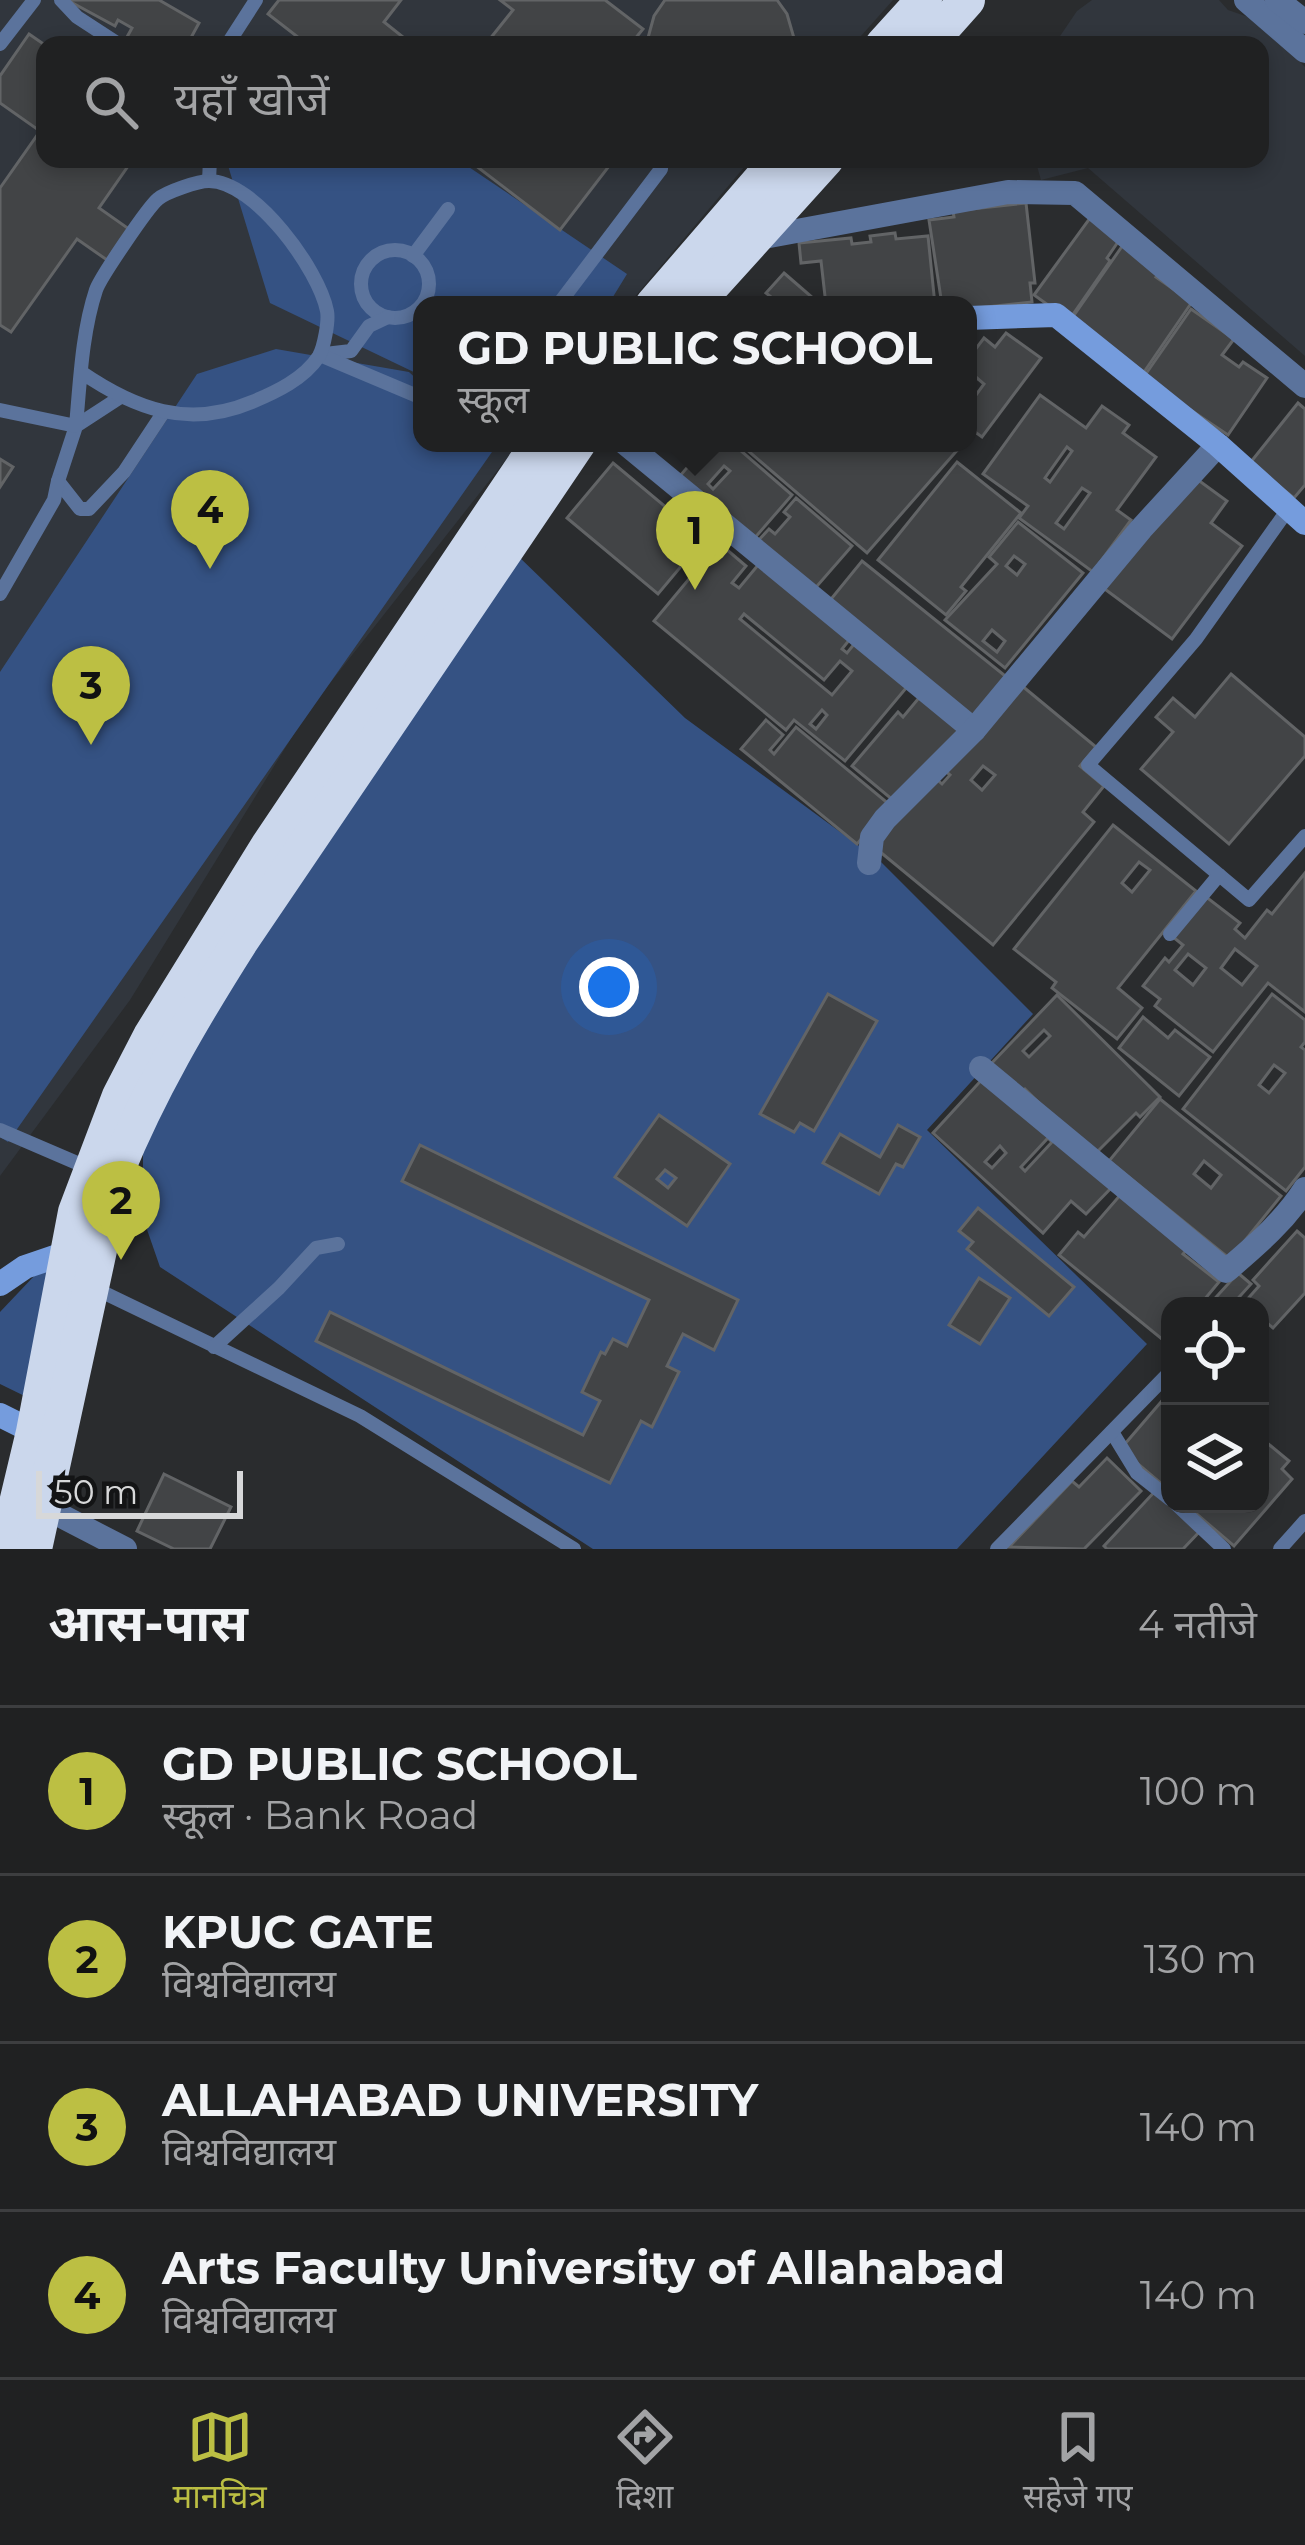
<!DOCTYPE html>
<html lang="hi">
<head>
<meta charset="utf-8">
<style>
  body { margin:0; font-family:Montserrat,"Noto Sans Devanagari",sans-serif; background:#28292a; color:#f1f3f6 }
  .controls { position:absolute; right:36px; bottom:36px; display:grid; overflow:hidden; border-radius:24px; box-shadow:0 6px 18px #0003 }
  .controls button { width:108px; height:108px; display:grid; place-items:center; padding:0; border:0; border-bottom:3px solid #3d3e40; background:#202122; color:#f1f3f6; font:60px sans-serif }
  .scale { position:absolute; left:36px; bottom:30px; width:207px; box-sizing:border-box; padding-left:12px; border:6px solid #d7d8d9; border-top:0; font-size:33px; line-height:42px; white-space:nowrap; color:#d7d8d9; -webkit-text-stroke:9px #131415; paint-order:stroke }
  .you { position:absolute; left:609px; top:987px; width:42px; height:42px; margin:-30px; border:9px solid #fff; border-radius:50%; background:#1a73e8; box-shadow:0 0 0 18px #1a73e833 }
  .badge { display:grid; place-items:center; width:78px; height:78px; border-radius:50%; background:#bcbf43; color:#111; font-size:39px; font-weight:700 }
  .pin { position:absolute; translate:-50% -99px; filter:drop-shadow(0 3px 6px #0008) }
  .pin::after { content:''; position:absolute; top:63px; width:42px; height:36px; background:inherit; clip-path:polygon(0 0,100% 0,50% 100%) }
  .popup { position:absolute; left:413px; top:296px; width:564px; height:156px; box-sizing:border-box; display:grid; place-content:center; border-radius:24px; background:#202122; filter:drop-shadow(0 3px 9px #0005); font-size:39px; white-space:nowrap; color:#a2a3a5 }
  .popup b { font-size:45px; color:#f1f3f6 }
  .popup::after { content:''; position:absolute; left:50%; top:100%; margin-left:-24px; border:24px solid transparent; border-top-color:#202122 }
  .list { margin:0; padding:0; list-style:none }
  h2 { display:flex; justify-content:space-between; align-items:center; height:156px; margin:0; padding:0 48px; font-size:51px }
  h2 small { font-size:39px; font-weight:400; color:#a2a3a5 }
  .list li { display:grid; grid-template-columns:78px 1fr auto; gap:36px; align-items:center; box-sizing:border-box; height:168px; padding:0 48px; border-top:3px solid #3d3e40 }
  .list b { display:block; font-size:45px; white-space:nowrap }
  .list p { margin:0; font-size:39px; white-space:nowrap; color:#a2a3a5 }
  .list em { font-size:39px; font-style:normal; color:#a2a3a5 }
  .icon { flex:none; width:66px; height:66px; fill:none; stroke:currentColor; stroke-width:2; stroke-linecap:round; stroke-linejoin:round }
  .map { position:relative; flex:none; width:1305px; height:1549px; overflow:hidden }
  .search { position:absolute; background:#202122; box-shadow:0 6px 18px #0003; left:36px; right:36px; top:36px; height:132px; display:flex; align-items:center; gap:30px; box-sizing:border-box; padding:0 42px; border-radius:24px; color:#a2a3a5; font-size:45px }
  .sheet { height:828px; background:#202122 }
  nav { display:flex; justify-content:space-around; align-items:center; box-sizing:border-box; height:168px; border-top:3px solid #3d3e40; background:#202122; font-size:33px; color:#a2a3a5 }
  nav a { display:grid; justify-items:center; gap:6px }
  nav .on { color:#bcbf43 }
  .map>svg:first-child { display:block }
  .built { fill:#31363d }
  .green { fill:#355283 }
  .building { fill:#424446; stroke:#626466; stroke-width:3; fill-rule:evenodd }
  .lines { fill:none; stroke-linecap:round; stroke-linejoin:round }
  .lane { stroke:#5b739c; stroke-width:14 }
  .street { stroke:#5b739c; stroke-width:24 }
  .secondary { stroke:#759cdd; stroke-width:24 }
  .highway { stroke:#cbd7ec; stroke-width:36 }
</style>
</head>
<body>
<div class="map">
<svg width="1305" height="1549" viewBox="0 0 1305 1549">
  <rect width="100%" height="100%" fill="#2a2c2e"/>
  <!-- built -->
  <g class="built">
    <polygon points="0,0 893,0 853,45 45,45 45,159 751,159 628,305 422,305 422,443 519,443 308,711 130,1000 0,1176"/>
    <polygon points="1092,0 1219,0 1228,10 1260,21 1305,67 1305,356 1088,168 1041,180 1035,159 1260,159 1260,45 1054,45 1077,11"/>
  </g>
  <!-- green -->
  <g class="green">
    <polygon points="226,159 457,159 627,274 608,305 422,305 422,376 270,303"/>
    <polygon points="276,349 409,372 422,384 422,443 483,443 492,452 8,1142 0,1137 0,672 197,374"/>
    <polygon points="515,553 685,718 881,862 1033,1014 927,1130 1147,1344 957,1549 593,1549 160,1267 143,1218 143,1138 270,899"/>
    <polygon points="73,1235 41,1404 0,1384 0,1312"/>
  </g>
  <!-- building -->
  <g class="building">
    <polygon points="67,0 159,0 199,23 187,45 140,45 127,37 132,28 118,20 115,26"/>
    <polygon points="279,0 401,0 384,22 413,45 308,45 268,14"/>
    <polygon points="500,0 605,0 643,29 630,45 485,45 513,10"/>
    <polygon points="777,0 787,14 796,45 646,45 654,16 665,0"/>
    <polygon points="29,34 45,45 45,159 133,159 99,208 129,229 107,260 77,239 11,332 0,325 0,188 40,131 0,103 0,76"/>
    <polygon points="467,159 611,159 613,161 560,230"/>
    <polygon points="1026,203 1035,283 1030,283 1032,302 968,309 968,305 942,305 929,220 954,217 953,211"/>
    <polygon points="1090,218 1120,239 1107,258 1110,261 1069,320 1034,295"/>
    <polygon points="895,233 896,239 928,236 935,305 826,305 821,261 801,263 799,243 851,238 852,244 871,242 870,236"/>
    <polygon points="1123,245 1160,271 1156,277 1192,302 1144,372 1070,321"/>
    <polygon points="784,273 821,305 781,305 766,293"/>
    <polygon points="1191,309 1234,339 1222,355 1239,367 1243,362 1267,378 1228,435 1143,378"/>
    <polygon points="1006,333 1041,358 982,437 968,427 968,406 984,384 977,378 968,390 968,345 975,350 984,338 995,347"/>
    <path d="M1040,395L1086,428L1102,406L1129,425L1123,433L1156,457L1117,510L1131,520L1093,572L1019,518L1028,506L983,474ZM1067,447L1072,451L1050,482L1045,478ZM1082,488L1090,493L1064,529L1056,523Z"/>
    <polygon points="1298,403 1305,409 1305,485 1294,498 1250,463"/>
    <path d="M692,443H732L792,495L752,541L679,477L692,462L683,454ZM724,466L730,471L713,489L708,484Z"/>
    <polygon points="739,443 789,443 796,449 801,443 862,443 871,450 877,443 956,443 960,447 867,553"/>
    <polygon points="0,459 13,467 0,487"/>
    <polygon points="957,462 1021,513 961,587 966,591 946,615 878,560"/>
    <polygon points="613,463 704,539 658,594 567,518"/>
    <polygon points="1194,477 1227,501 1211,523 1242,546 1172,639 1102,587"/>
    <polygon points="796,498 852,546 811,593 755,544 769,529 775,534 790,517 784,512"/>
    <path d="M1018,522L1083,573L1005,668L945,620L997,564L989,557ZM1014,556L1025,564L1017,575L1006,566ZM992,630L1005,641L997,652L983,641Z"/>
    <path d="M719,543L746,566L732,583L739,588L763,559L854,634L842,649L847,653L859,638L912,681L845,761L794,720L786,730L654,621ZM744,614L824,680L840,661L852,671L832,695L740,619ZM822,710L827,715L816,729L810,724Z"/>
    <polygon points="862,561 1009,679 974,722 827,604"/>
    <polygon points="1231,674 1305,737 1305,756 1229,844 1141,769 1173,732 1156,717 1173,698 1195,717"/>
    <path d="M1021,685L1096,747L1080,766L1104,786L1083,812L1094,822L993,945L873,846L932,775L942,784L950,775L943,769ZM983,766L995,775L982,790L971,780Z"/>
    <polygon points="923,693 966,728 894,801 852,766 898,712 903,717"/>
    <polygon points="766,720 783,735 770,750 774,754 796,727 890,805 857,844 741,749"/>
    <path d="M1113,825L1196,891L1118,988L1142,1008L1117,1039L1052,988L1056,982L1014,949ZM1139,862L1150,870L1132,892L1122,883Z"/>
    <path d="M1305,873V1012L1268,983L1213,1052L1155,1006L1160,999L1143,986L1165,958L1169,962L1183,945L1173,937L1205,896L1240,923L1235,929L1245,938L1267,910L1272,914ZM1235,949L1257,966L1242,985L1221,968ZM1188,954L1206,968L1193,985L1175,970Z"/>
    <polygon points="828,994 877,1021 814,1131 800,1123 794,1132 760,1114"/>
    <path d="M1272,994L1305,1020V1042L1301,1047L1305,1050V1167L1286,1191L1183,1109ZM1274,1065L1285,1073L1269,1093L1259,1085Z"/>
    <path d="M1057,995L1160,1097L1140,1117L1136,1113L1093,1156L1025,1089L1018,1096L988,1067ZM1044,1030L1050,1036L1029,1057L1023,1051Z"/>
    <polygon points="1143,1017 1168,1038 1175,1030 1210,1057 1179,1096 1119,1048"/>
    <path d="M987,1074L1112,1187L1086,1214L1071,1201L1043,1233L933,1133ZM1048,1138L1052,1142L1025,1171L1021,1167ZM1000,1146L1006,1153L992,1168L985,1162Z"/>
    <path d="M1160,1099L1281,1196L1230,1259L1109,1161ZM1204,1161L1221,1175L1211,1188L1194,1174Z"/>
    <path d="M659,1115L730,1164L687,1226L615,1177ZM665,1170L676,1178L668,1188L657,1179Z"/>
    <polygon points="898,1125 920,1137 903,1167 896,1164 879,1194 823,1163 840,1134 880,1157"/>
    <polygon points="420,1145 738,1300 714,1350 683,1334 667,1366 679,1372 652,1427 641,1421 610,1483 316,1341 330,1312 583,1435 600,1401 582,1392 601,1352 605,1354 613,1339 627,1346 649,1300 402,1181"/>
    <polygon points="1122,1193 1189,1247 1183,1254 1219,1282 1199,1306 1170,1306 1168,1344 1059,1255 1078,1232 1084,1237"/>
    <polygon points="978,1208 1074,1287 1049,1316 967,1249 973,1242 959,1231"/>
    <polygon points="1297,1231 1305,1238 1305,1293 1273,1328 1260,1317 1260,1306 1244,1303 1259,1286 1253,1280"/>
    <polygon points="1238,1273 1251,1284 1231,1306 1208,1306"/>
    <polygon points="979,1278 1010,1298 980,1344 949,1325"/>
    <polygon points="1167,1395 1170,1398 1170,1491 1125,1453 1124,1445"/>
    <polygon points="1260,1437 1289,1461 1282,1469 1292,1479 1234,1546 1185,1504 1260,1504"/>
    <polygon points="1107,1458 1141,1491 1084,1549 1009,1547 1072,1481 1079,1487"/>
    <polygon points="164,1474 231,1507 210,1549 174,1549 137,1531"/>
    <polygon points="1158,1488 1202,1529 1183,1549 1107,1549 1104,1546"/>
  </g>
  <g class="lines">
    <!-- lane -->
    <g class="lane">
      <polyline points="61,0 77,17 120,45"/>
      <polyline points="0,44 34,0"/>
      <polyline points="227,45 256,0"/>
      <polyline points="209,181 210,159"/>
      <circle cx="395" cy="284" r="34"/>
      <polyline points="413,256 448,209"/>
      <polyline points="558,305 661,169"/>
      <polyline points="325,354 351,351 369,326 388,317"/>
      <polyline points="320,355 422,398"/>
      <polyline points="119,398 76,426 58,481 80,509 89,509 124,472 163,413"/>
      <path d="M0,410L76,426C80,382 82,332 96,290C100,278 148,207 158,199C166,192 198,181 209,181C255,181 319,270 327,311C329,321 324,347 319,356C304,379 276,392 252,402C188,429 135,409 81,372"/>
      <polyline points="1289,508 1196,639 1088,765 1249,900 1305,836"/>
      <polyline points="0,594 54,500 58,481"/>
      <polyline points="1170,934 1219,875"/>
      <polyline points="0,1130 91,1169"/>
      <polyline points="94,1288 360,1416 574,1549"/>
      <polyline points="214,1347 279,1288 316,1248 338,1244"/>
      <polyline points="1112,1432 1137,1473 1170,1499"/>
      <polyline points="1176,1504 1224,1549"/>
      <polyline points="997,1549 1170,1372"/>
      <polyline points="1280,1549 1305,1521"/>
    </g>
    <!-- street -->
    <g class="street">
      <polyline points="1246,0 1305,51"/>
      <polyline points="1277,0 1305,22"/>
      <polyline points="753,239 1008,192 1075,193 1305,386"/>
      <polyline points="625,443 974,730"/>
      <polyline points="869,863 872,837 885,819 974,730 1141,529 1218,445"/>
      <path d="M981,1068L1226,1271C1255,1246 1284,1222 1305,1189"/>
      <polyline points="44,1507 125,1549"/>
    </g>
    <!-- secondary -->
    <g class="secondary">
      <polyline points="968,318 1056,315 1218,445 1305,523"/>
      <polyline points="0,1284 25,1267 69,1252"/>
      <polyline points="0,1415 46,1438"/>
    </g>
    <!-- highway -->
    <g class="highway">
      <polyline points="883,45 924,0"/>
      <polyline points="927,45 967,0"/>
      <polyline points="653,305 779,159"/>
      <polyline points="694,305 826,159"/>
      <polyline points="6,1549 34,1432 76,1212 120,1096 151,1036 269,845 539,443"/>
      <path d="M34,1549L116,1172C149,1091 193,1016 240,942L578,443"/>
    </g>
  </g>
</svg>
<div class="controls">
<button><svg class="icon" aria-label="locate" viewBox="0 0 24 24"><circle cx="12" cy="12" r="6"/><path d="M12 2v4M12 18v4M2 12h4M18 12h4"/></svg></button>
<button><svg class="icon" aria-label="layers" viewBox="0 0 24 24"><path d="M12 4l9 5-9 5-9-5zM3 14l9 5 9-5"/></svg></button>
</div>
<div class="scale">50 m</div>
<div class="you"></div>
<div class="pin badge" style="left:695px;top:590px">1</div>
<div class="popup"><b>GD PUBLIC SCHOOL</b>स्कूल</div>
<div class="pin badge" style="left:121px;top:1260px">2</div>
<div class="pin badge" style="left:91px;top:745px">3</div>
<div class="pin badge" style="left:210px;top:569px">4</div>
<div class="search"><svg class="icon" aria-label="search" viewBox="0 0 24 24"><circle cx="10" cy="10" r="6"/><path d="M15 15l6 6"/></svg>यहाँ खोजें</div>
</div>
<section class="sheet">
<h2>आस-पास<small>4 नतीजे</small></h2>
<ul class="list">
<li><span class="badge">1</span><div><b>GD PUBLIC SCHOOL</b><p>स्कूल · Bank Road</p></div><em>100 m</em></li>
<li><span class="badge">2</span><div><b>KPUC GATE</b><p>विश्वविद्यालय</p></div><em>130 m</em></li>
<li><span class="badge">3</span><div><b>ALLAHABAD UNIVERSITY</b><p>विश्वविद्यालय</p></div><em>140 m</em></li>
<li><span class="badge">4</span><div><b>Arts Faculty University of Allahabad</b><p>विश्वविद्यालय</p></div><em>140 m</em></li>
</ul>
</section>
<nav>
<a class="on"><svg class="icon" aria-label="map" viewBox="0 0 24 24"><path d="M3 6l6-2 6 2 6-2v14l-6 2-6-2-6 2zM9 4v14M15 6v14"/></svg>मानचित्र</a>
<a><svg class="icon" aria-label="directions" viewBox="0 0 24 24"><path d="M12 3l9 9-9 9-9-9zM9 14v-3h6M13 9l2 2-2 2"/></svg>दिशा</a>
<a><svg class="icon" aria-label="saved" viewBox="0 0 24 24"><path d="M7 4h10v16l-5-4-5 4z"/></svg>सहेजे गए</a>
</nav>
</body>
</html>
